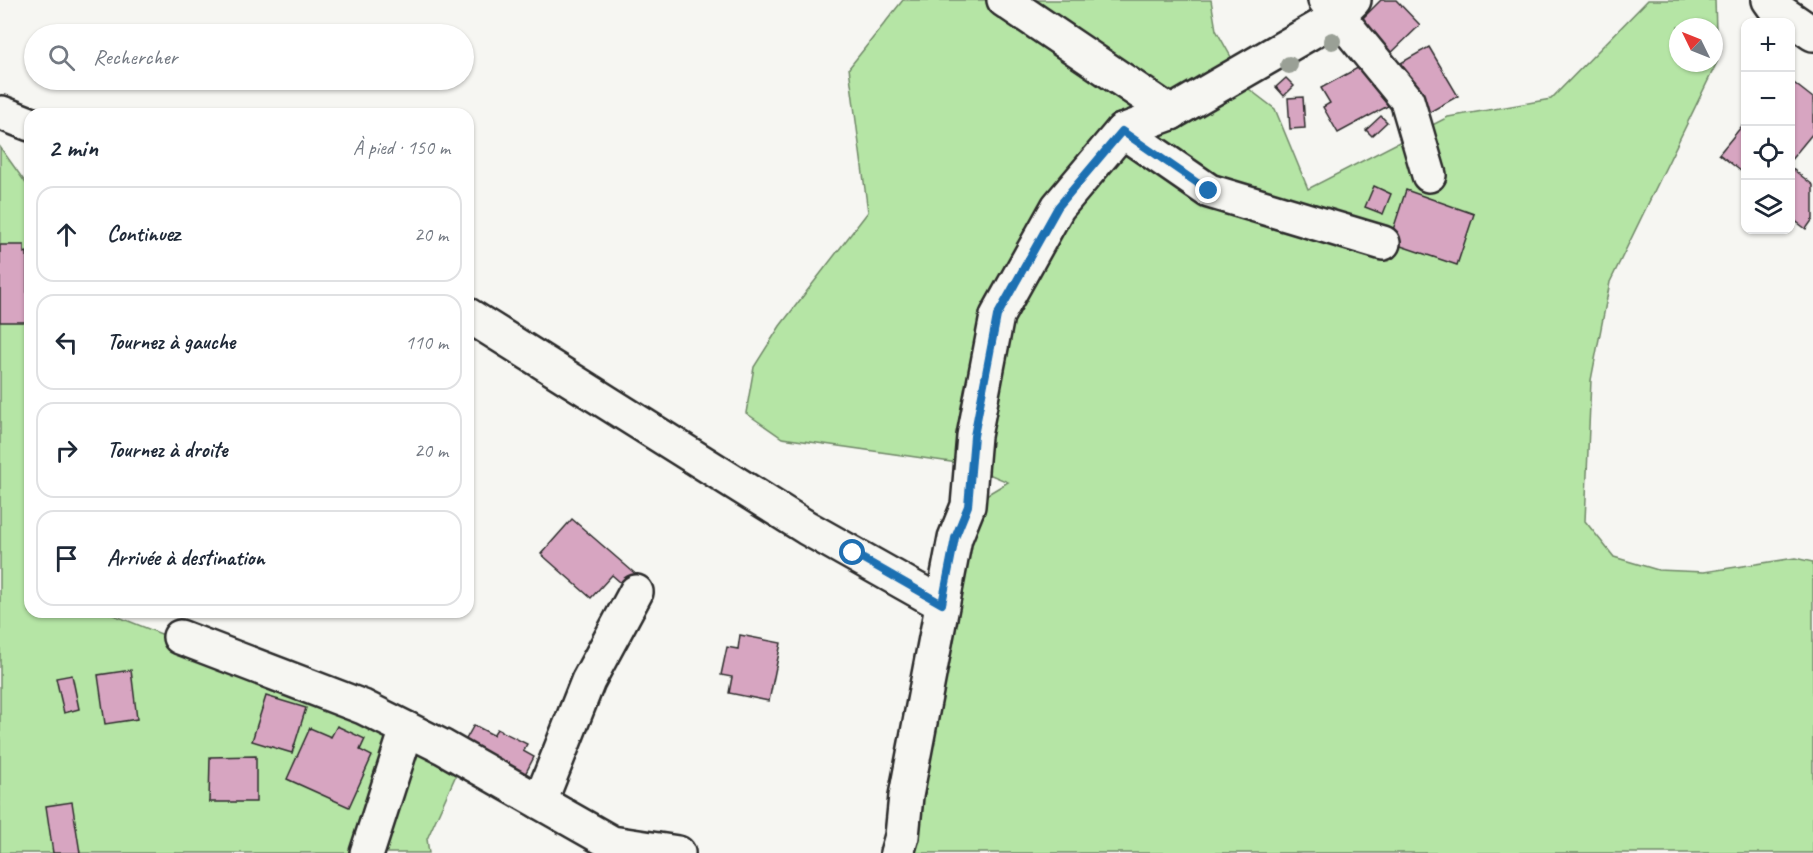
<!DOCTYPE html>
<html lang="fr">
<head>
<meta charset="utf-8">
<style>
  body { margin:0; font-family:Caveat,sans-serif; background:#f2f2f3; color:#1f2937 }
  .controls { position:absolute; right:18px; top:18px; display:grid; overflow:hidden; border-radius:12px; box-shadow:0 2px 4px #0004 }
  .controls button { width:54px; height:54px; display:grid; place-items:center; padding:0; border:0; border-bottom:2px solid #e0e1e3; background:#fff; color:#1f2937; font:30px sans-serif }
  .compass { position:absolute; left:1669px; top:18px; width:54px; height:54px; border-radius:50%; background:#fff; box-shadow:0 2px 4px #0004; rotate:313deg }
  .stop { position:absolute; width:18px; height:18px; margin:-14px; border:4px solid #1f6fb2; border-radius:50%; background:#fff }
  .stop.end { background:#1f6fb2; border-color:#fff; box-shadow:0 2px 6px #0008 }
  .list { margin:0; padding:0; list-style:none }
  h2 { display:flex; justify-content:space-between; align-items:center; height:78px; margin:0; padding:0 24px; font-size:26px }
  h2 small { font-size:20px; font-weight:400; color:#747a83 }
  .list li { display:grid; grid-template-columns:39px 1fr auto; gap:18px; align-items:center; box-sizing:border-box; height:96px; margin:0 12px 12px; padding:0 12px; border:2px solid #e0e1e3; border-radius:18px }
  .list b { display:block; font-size:22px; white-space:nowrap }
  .list em { font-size:20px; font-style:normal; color:#747a83 }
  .icon { flex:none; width:33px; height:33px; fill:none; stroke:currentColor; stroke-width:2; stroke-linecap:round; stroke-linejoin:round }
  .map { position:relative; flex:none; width:1813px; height:853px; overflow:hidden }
  .search { position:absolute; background:#fff; box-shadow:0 2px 4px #0004; left:24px; top:24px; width:450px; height:66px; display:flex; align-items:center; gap:15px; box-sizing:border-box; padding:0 21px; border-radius:33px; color:#747a83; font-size:22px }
  .panel { position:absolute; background:#fff; box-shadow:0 2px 4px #0004; left:24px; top:108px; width:450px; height:510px; border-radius:18px }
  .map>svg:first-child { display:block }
  .green { fill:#b5e5a5; stroke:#708868; stroke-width:1.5; fill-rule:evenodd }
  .building { fill:#d7a5c1; stroke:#2b2b2b; stroke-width:1.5 }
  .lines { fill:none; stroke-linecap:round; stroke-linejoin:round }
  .minor-casing { stroke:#2b2b2b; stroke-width:38 }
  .minor { stroke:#f6f6f2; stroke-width:33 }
  .tree { fill:#9aa096 }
  .route { stroke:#1f6fb2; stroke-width:8 }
</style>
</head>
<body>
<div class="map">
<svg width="1813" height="853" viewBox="0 0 1813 853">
  <rect width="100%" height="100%" fill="#f6f6f2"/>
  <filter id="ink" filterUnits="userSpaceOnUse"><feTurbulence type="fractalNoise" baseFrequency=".0167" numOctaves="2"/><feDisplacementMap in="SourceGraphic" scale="12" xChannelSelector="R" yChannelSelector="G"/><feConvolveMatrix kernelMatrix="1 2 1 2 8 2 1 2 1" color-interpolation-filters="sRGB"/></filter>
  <g filter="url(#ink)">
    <!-- green -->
    <g class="green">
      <path d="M903,0H1211L1216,30L1249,89L1275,109L1308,189L1448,117L1551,99L1648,0H1715L1717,62L1610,282L1591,380L1585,521L1614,557L1658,570L1704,572L1795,558L1813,562V853H912L968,506L1008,482L965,464L782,438L746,413L754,367L780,326L868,212L849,68ZM1678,27H1714V63H1678Z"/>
      <polygon points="0,147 30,189 30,612 106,612 465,755 427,839 429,853 0,853"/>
    </g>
    <!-- building -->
    <g class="building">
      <polygon points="1381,0 1396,0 1420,25 1383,61 1352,29"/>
      <polygon points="1429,47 1458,96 1414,121 1385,72"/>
      <polygon points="1365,64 1388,106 1338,133 1323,107 1330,103 1321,88"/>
      <polygon points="1286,78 1294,86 1284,96 1276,87"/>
      <polygon points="1790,80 1813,98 1813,133 1790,161"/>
      <polygon points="1303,97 1305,128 1290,129 1288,98"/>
      <polygon points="1381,116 1387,122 1372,136 1366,130"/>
      <polygon points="1746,121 1746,175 1719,154"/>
      <polygon points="1790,167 1813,185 1813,219 1806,229 1790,217"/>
      <polygon points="1374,186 1391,194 1383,214 1365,207"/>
      <polygon points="1406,190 1474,214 1457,265 1389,242"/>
      <polygon points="0,245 24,245 24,253 27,252 27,322 0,322"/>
      <polygon points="572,519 639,577 628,589 612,575 591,598 541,554"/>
      <polygon points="740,635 781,643 769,701 729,693 732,677 721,675 727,647 738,649"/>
      <polygon points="131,670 137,719 105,724 98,675"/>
      <polygon points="72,675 79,709 64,713 56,678"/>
      <polygon points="266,696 306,708 292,753 252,741"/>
      <polygon points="474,725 493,735 497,729 527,744 523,751 534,757 521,782 460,750"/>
      <polygon points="337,726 365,739 360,750 372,756 349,807 287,779 310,728 331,737"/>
      <polygon points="256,756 256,802 209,802 210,757"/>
      <polygon points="72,802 80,853 53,853 46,806"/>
    </g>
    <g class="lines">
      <!-- minor casing -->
      <g class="minor-casing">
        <g id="minor">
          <polyline points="1004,0 1171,113"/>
          <polyline points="1325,0 1407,100 1429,175"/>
          <polyline points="1769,0 1774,7 1813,34"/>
          <polyline points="2,113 30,124"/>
          <polyline points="1122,131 1209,191 1383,243"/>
          <polyline points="468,315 807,528 942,604"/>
          <polyline points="180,637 363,707 443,747 612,843 678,853"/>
          <polyline points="540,802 588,681 636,592"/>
          <polyline points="367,853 407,729"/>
          <polyline points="897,853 902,836 906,796 955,538 968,506 974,436 997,316 1058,207 1122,131 1171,113 1337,17 1354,0"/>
        </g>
      </g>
      <!-- minor -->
      <use href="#minor" class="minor"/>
    </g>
    <!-- trees -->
    <g class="tree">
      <circle cx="1332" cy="41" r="9"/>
      <circle cx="1289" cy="65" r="9"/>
    </g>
  </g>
  <g class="lines" filter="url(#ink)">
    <!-- route -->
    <polyline class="route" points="853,553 942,604 955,538 968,506 974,436 997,316 1058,207 1122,131 1209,191"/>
  </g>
</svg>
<div class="controls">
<button>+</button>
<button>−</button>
<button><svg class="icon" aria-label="locate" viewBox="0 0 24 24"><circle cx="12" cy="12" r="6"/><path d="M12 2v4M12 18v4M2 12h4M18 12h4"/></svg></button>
<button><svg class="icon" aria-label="layers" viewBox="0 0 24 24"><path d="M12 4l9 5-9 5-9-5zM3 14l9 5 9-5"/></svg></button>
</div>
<svg class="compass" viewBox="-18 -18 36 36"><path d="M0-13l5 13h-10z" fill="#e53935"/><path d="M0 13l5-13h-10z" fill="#747a83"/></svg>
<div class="stop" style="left:853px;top:553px"></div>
<div class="stop end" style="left:1209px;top:191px"></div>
<div class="search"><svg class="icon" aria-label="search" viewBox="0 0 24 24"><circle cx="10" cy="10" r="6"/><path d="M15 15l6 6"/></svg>Rechercher</div>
<section class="panel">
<h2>2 min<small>À pied · 150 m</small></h2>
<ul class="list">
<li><svg class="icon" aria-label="ahead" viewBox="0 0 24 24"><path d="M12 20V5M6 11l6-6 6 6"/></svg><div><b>Continuez</b></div><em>20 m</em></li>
<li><svg class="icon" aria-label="left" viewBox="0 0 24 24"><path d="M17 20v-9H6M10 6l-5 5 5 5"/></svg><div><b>Tournez à gauche</b></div><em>110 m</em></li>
<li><svg class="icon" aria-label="right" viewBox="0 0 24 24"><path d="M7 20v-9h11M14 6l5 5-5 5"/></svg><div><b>Tournez à droite</b></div><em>20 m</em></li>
<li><svg class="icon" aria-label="arrive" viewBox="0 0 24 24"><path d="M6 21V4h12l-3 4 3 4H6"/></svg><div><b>Arrivée à destination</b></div></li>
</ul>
</section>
</div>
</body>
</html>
